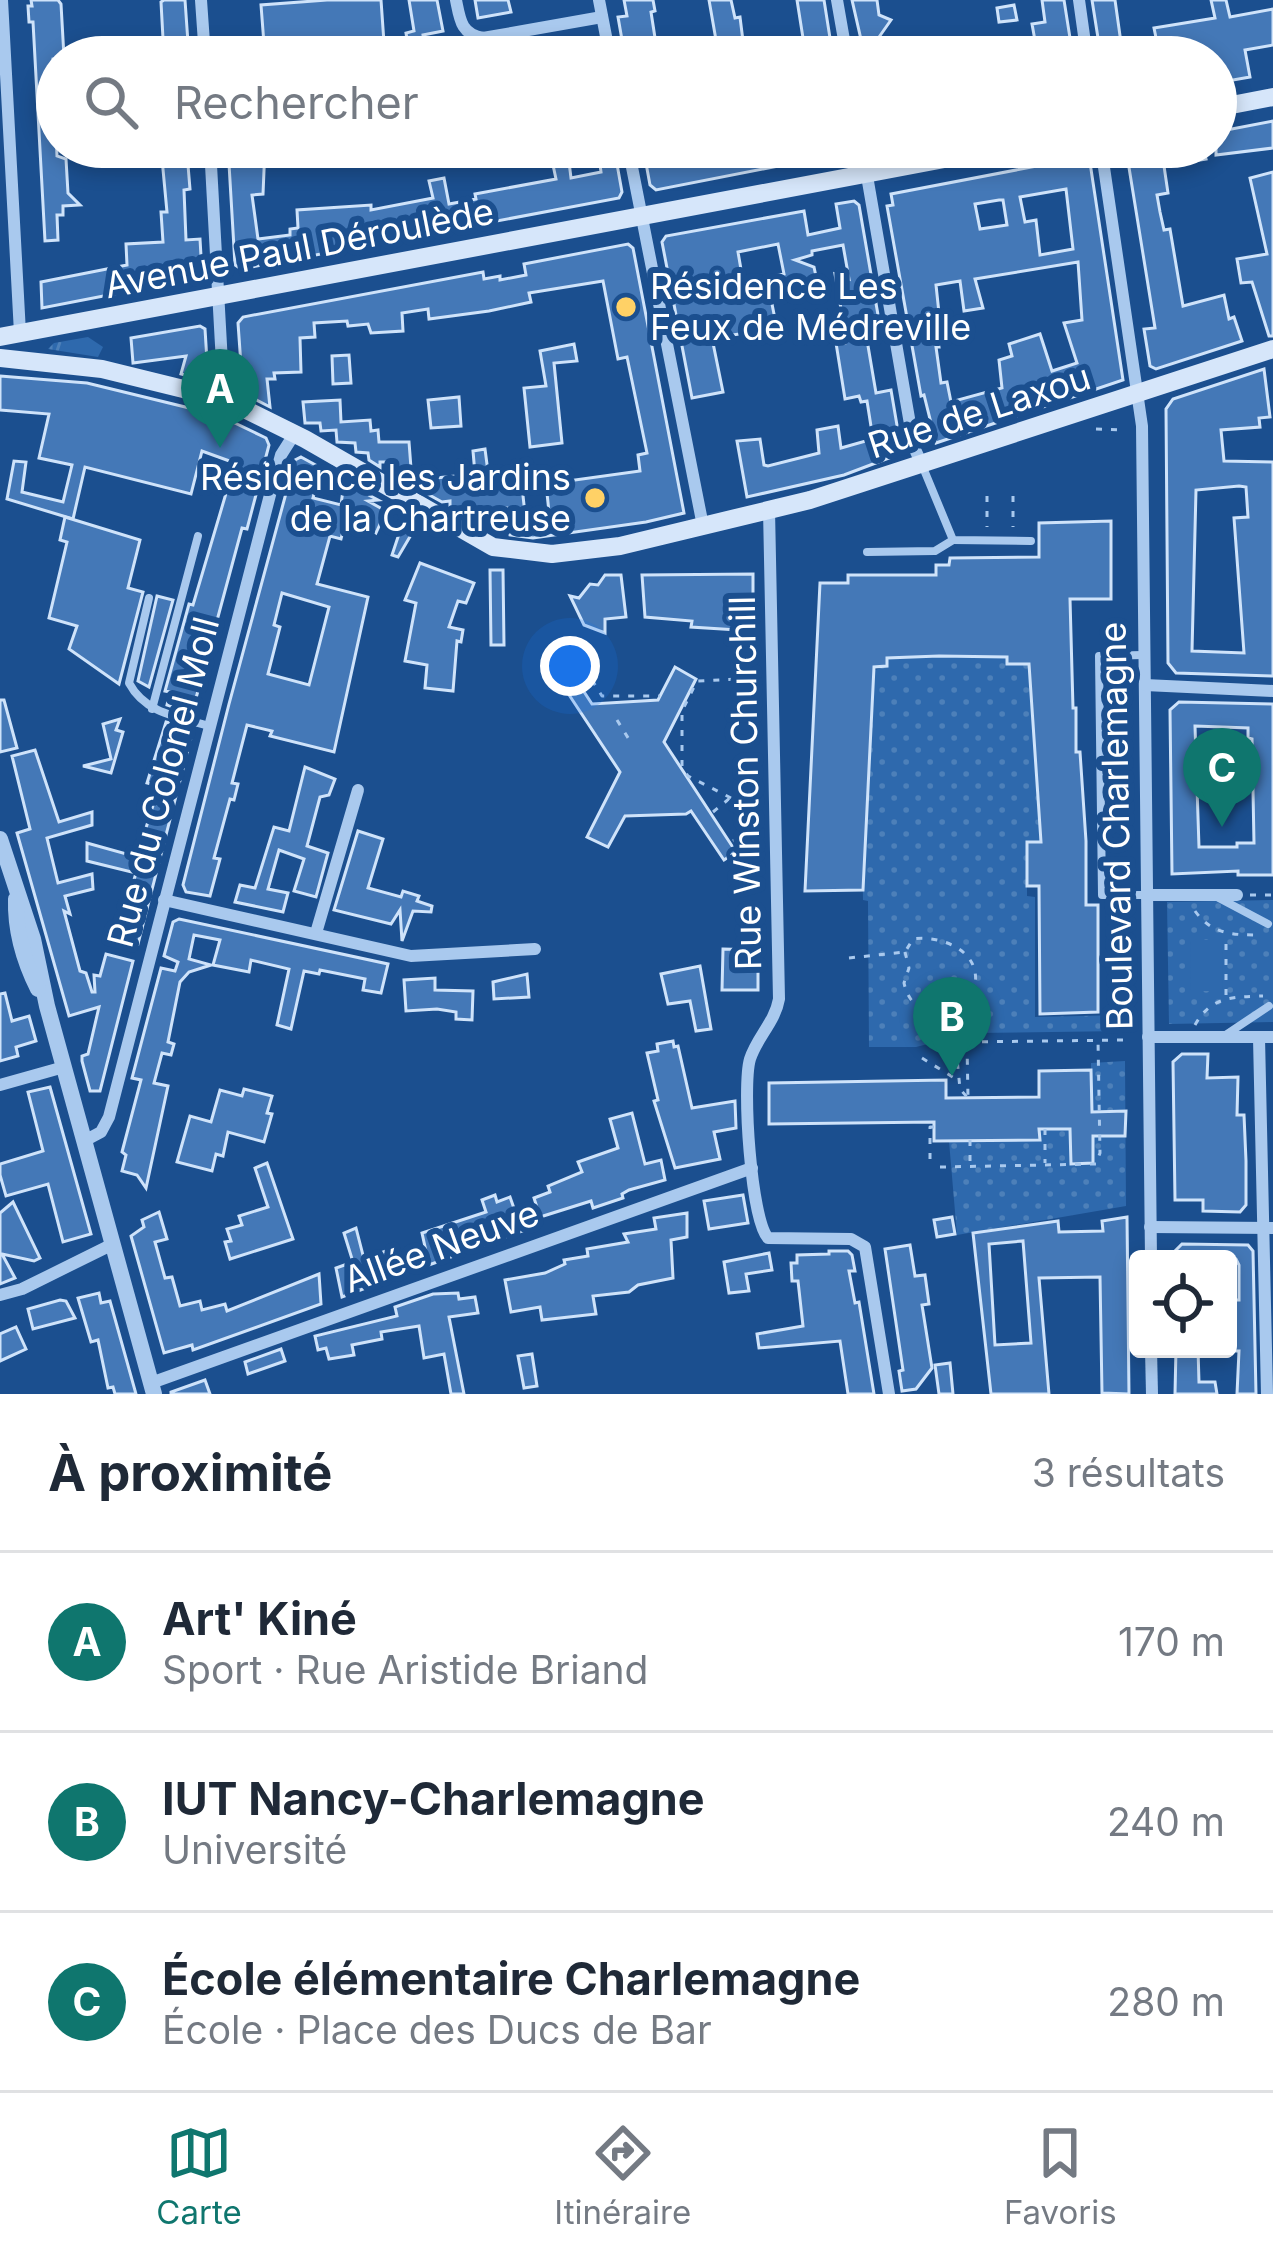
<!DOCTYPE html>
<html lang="fr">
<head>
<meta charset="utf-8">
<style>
  body { margin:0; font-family:Inter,sans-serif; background:#f6f6f7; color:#1f2937 }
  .controls { position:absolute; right:36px; bottom:36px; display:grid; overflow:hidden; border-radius:12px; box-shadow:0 6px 18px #0003 }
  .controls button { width:108px; height:108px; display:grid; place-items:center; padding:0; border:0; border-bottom:3px solid #e0e1e3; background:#fff; color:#1f2937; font:60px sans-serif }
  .you { position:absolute; left:570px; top:666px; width:42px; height:42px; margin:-30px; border:9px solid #fff; border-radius:50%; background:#1a73e8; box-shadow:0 0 0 18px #1a73e833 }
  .badge { display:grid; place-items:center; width:78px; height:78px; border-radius:50%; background:#0f766e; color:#fff; font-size:39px; font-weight:700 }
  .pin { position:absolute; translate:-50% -99px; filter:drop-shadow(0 3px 6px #0008) }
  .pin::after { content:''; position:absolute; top:63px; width:42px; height:36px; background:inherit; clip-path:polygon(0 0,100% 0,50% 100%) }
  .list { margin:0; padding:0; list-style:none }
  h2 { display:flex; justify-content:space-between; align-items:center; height:156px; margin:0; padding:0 48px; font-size:51px }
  h2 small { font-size:39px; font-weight:400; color:#747a83 }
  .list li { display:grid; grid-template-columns:78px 1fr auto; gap:36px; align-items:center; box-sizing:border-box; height:180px; padding:0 48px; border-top:3px solid #e0e1e3 }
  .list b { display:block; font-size:45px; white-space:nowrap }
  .list p { margin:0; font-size:39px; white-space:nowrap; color:#747a83 }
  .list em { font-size:39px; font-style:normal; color:#747a83 }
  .icon { flex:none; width:66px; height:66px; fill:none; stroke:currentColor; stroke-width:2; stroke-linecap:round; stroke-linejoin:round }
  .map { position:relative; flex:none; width:1273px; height:1394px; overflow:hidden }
  .search { position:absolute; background:#fff; box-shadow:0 6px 18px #0003; left:36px; right:36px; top:36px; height:132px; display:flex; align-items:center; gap:30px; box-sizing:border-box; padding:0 42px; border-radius:66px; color:#747a83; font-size:45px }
  .sheet { height:696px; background:#fff }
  nav { display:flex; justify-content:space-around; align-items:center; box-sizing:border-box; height:168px; border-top:3px solid #e0e1e3; background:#fff; font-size:33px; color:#747a83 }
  nav a { display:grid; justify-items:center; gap:6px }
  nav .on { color:#0f766e }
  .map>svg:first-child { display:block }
  .grass { fill:url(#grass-tufts) }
  .park { fill:url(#park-dots) }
  .garden { fill:#2e69ad }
  .building { fill:#4478b7; stroke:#cfe3fa; stroke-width:3; fill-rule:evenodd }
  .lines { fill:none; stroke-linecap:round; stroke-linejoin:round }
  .path { stroke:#a9c9ee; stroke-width:3; stroke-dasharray:6 9; stroke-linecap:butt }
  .service { stroke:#a9c9ee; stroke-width:8 }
  .minor { stroke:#a9c9ee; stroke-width:12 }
  .tertiary { stroke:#a9c9ee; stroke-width:16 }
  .secondary { stroke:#d6e6fa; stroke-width:18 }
  .poi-dot { fill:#ffd166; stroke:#1b4f8f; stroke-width:4.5 }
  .labels { text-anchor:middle; stroke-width:12; stroke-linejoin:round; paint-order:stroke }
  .street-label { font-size:36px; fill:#fff; stroke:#1b4f8f }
  .poi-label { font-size:36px; fill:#fff; stroke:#1b4f8f; text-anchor:start }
</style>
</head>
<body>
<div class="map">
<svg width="1273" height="1394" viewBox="0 0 1273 1394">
  <defs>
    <pattern id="grass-tufts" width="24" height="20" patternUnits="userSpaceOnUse" patternTransform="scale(3)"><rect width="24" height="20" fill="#2e69ad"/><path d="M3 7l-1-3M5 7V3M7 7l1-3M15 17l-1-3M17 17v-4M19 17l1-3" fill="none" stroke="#4d80b9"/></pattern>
    <pattern id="park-dots" width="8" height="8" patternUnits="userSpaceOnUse" patternTransform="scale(3)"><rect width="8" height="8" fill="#2e69ad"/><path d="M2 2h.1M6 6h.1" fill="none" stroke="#4d80b9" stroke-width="1.8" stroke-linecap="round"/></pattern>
  </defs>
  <rect width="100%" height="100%" fill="#1b4f8f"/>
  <!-- grass -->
  <polygon class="grass" points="88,337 103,347 98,357 48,349 54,343"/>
  <!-- park -->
  <g class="park">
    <polygon points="939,656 1007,657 1007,664 1029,664 1031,668 1041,842 1027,843 1027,896 1035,897 1035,1017 1124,1015 1124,1031 971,1033 916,1047 869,1047 868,901 863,900 862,850 866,848 872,671 887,666 887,658"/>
    <polygon points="1273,900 1273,1022 1169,1024 1167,902"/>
    <polygon points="1125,1061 1126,1206 957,1235 949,1141 1040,1139 1039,1129 1091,1129 1091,1063"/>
  </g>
  <!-- garden -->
  <polygon class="garden" points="1190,940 1222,940 1223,991 1191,991"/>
  <!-- building -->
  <g class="building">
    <polygon points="31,0 58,0 61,4 64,57 53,59 57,156 66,159 68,193 80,205 63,206 63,215 57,215 58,240 45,241 33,22 29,22 28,6 32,6"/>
    <polygon points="164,0 185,0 189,57 164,57 161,2"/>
    <polygon points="327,0 381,0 385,57 265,57 261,5"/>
    <polygon points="409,0 437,0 443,31 423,35 424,42 408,45 406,33 414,31"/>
    <polygon points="475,0 508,0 511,12 478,18"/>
    <polygon points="624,0 653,0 655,11 651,12 658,57 625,57 618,17 627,16"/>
    <polygon points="709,0 731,0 735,18 740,17 743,41 728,43 730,57 712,56 710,41 716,40"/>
    <polygon points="797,0 824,0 833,57 806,57"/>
    <polygon points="852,0 877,0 879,15 891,20 865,57"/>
    <polygon points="1042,0 1064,0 1073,57 1052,57 1050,43 1036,46 1032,24 1045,22"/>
    <polygon points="1092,0 1115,0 1123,57 1101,57"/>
    <polygon points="1211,0 1226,0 1230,17 1273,9 1273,45 1245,50 1250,77 1216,83 1216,57 1160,57 1154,28 1215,18"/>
    <polygon points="1014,5 1017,20 999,22 997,8"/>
    <polygon points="593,40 596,57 564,57 562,45"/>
    <polygon points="1273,121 1273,148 1216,155 1216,132"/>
    <polygon points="194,147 195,164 188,165 190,189 184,190 186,240 200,239 202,273 196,278 42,308 41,282 127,265 126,244 163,242 161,212 167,212 161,148"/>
    <polygon points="228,147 265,147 263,194 252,195 258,239 290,235 290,229 298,228 297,210 371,205 371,210 433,198 429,181 444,178 449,204 476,199 475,194 556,179 553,165 569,162 571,178 601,172 599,157 615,153 622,192 619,198 241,269 235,265"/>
    <polygon points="466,147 511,147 511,153 469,161"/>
    <polygon points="643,147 667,147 669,159 729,147 811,147 814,159 656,190 650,185"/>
    <polygon points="1145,147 1146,155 1172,153 1171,147 1203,147 1206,159 1164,166 1168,193 1157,195 1160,212 1164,230 1170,229 1183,306 1224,295 1229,319 1234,317 1242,341 1156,369 1150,366 1144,329 1155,328 1126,149"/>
    <path d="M1089,156L1123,380L936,443L924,395L921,396L887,206L893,205L891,194ZM1066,189L1073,249L1040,255L1036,220L1025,222L1020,197ZM999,200H1003L1007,225L980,229L975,204ZM1078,262L1082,320L1064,323L1077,363L1052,371L1040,334L1009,344L1012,356L999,360L1002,388L951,402L947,382L941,383L936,347H939L934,314L939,313L936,285L960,281L964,311L983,308L975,279Z"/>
    <polygon points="1273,172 1273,336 1269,336 1252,282 1241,283 1237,259 1267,254 1250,178"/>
    <path d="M854,201L859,205L882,338L867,340L876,393L891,390L901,449L897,455L844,475L747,497L737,441L760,439L764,465L768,466L819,453L817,430L838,426L841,448L873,439L867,401L861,402L859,396L845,399L836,343H845L846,338L835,274L849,279L843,245L812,251V255L795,260L814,267L818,286L770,294L777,329L717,337L718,342L713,343L723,392L692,398L662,242L666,236L804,211L808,235L840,228L836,204ZM778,244L784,274L743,281L738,252Z"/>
    <polygon points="628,244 633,248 684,513 646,522 533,538 510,535 507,508 458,511 450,507 450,501 442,502 415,487 417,480 475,474 473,451 485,449 488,472 520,468 525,514 549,512 546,484 640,471 638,455 647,453 627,357 618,359 603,281 529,293 531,302 489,311 429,319 428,309 402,313 403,331 371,333 368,324 348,326 347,321 314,323 315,337 300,338 301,372 274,373 275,379 267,379 270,407 243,393 238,323 243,317 483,272 484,279 500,276 500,280 526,275 524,264"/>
    <polygon points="200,326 205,329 208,377 204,380 181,374 186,356 133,363 131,338"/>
    <polygon points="574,344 577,361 554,363 562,443 530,447 524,388 546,386 540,351"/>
    <polygon points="349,355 351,383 333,384 332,356"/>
    <path d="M1264,369L1270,417L1259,418L1260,427L1221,430L1224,461L1273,462V676L1176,673L1168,663L1166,409L1173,399ZM1239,486L1246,487L1248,517L1234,518L1244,653L1192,651L1196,490Z"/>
    <polygon points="0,376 87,383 218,415 266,438 269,445 247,529 242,528 192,713 167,705 170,692 165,691 189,604 193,605 235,463 202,451 191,494 85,467 73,519 7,499 14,461 26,462 22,492 63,502 72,465 39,458 49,414 0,410"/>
    <polygon points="459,397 461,426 431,428 428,400"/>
    <polygon points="340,400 341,422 370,420 371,431 378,430 379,442 409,442 411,468 391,469 390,462 380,462 380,467 369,460 368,453 356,452 355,443 337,442 336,430 321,431 320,423 305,423 303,402"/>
    <path d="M301,457L321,468L313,498L341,505L344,482L378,500L368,501L386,511L376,533L348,511L341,539L330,536L317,584L368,597L334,752L270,736L272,731L247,725L232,783L238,784L234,800L230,799L214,858L220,859L210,896L186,892L183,885L229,704L295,460ZM282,593L329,607L309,685L268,674L280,627L274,625Z"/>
    <polygon points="405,516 418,523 398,557 392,555"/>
    <polygon points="65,517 140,540 128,588 143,592 119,684 69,649 77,626 49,618 67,542 60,540"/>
    <polygon points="1111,521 1111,599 1070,599 1073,708 1076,708 1076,752 1080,752 1086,841 1086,905 1098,905 1098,1012 1040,1014 1039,886 1027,886 1027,842 1041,842 1029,664 1007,664 1007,657 939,656 887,658 887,666 874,667 863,890 805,891 820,583 848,583 848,575 936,575 936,565 949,565 950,558 1039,557 1039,523"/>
    <polygon points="420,563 474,583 466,603 458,601 449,627 463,630 461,642 457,641 453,691 425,688 427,665 405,661 416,603 405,600"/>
    <polygon points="490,570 503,570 504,645 491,645"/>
    <polygon points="753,574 753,631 691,627 692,621 645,617 642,575"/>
    <polygon points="605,575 621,575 626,617 605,619 605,633 584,625 570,596 579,598 590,584 598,585"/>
    <polygon points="157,596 173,600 149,687 138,681"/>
    <polygon points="560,655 592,704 658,700 675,667 696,679 664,742 736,852 724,860 691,811 686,814 625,816 608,847 587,837 620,772 548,663"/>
    <polygon points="0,700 4,700 17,748 0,752"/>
    <path d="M1179,702L1273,704V875H1238V871L1172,874L1170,710ZM1195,726L1248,728V738L1252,739L1254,843H1237V847H1199Z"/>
    <polygon points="120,719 116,730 123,732 111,773 83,766 111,759 103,724"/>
    <polygon points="166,722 193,730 138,944 118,935 136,873 87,861 87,843 137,857 159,786 147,783"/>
    <polygon points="35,750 59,822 92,812 92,825 47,838 58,883 92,874 93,889 65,896 70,914 64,911 80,971 86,973 92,992 95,992 94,975 100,976 106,954 133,961 100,1091 90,1091 82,1061 82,1056 88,1054 99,1007 69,1016 17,833 30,829 12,756"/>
    <polygon points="305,767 335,779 329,795 320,797 307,846 328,853 316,897 294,891 304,859 279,850 268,889 288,893 283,912 235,902 240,885 255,888 274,827 289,831"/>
    <polygon points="358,831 383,839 368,888 401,897 403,891 419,896 417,901 432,906 431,912 413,911 402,941 400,910 391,924 334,910"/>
    <polygon points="179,919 388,964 381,993 363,990 365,979 320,970 319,974 304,971 291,1029 277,1025 289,969 251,960 249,972 213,965 220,940 194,935 189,959 211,965 189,972 180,982 168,1042 174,1044 171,1055 162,1053 154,1083 168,1086 146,1188 137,1175 122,1171 126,1155 122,1152 141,1080 132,1078 161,968 175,971 178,962 164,956 173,922"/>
    <polygon points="723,949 758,950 758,990 722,990"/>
    <polygon points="700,966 711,1029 696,1031 690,1001 668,1004 661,974"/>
    <polygon points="527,974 529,997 494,999 493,982"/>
    <polygon points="435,978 435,990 473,991 472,1020 456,1019 456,1012 437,1009 406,1011 404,980"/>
    <polygon points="5,993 12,1021 29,1016 36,1041 16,1047 18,1056 0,1061 0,994"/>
    <polygon points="673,1041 674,1047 678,1046 692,1108 735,1101 736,1128 714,1132 720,1159 675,1168 654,1101 658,1100 647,1053 658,1051 657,1044"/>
    <polygon points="1182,1054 1208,1054 1207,1078 1238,1077 1237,1115 1244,1115 1246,1161 1246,1205 1240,1212 1203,1211 1203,1200 1175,1200 1173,1062"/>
    <polygon points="1091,1070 1092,1112 1126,1111 1125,1136 1093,1136 1093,1163 1071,1164 1070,1129 1039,1129 1040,1140 934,1141 934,1122 769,1124 769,1083 946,1080 946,1098 1039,1097 1039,1071"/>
    <polygon points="50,1087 91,1234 63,1242 48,1184 6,1196 0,1175 0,1164 43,1151 28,1092"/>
    <polygon points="244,1089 272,1096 267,1113 272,1114 264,1142 228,1132 223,1156 216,1154 212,1171 177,1162 190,1116 211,1122 220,1090 242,1096"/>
    <polygon points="632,1113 645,1164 661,1160 665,1180 629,1190 622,1194 623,1198 593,1208 591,1201 540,1217 534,1198 550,1192 548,1186 582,1172 578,1162 618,1148 610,1119"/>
    <polygon points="267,1163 293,1239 230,1259 225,1242 231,1241 227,1229 242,1225 239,1216 268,1207 255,1168"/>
    <polygon points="495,1195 497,1202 510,1197 522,1231 429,1265 422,1233 486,1212 482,1200"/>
    <polygon points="743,1195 748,1223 709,1229 704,1201"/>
    <polygon points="13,1202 40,1258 34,1261 2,1254 15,1278 0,1284 0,1213"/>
    <polygon points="159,1212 167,1239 155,1242 165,1278 172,1277 180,1306 200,1301 202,1310 225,1304 227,1311 319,1274 321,1304 193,1350 192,1345 164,1353 131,1236 144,1227 142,1220"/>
    <polygon points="687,1213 687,1237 671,1240 673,1278 638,1285 629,1292 593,1296 596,1314 542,1320 540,1307 511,1312 505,1280 545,1273 565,1264 564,1260 588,1256 587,1249 628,1242 624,1234 656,1229 654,1218"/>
    <polygon points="952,1217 955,1234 937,1237 934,1220"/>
    <path d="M1127,1217L1129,1394L1102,1393L1100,1277L1039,1278L1049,1394H991L973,1233L1058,1221L1059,1232L1103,1231L1102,1221ZM1023,1241L1031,1343L995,1345L989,1244Z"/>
    <polygon points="356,1228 364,1259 386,1251 395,1277 342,1297 336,1268 353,1262 344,1233"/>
    <polygon points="1182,1244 1248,1245 1253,1251 1256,1394 1237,1394 1239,1351 1231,1351 1229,1300 1239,1300 1239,1265 1236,1259 1167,1259"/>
    <polygon points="910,1245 915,1276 925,1275 929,1304 922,1305 932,1368 916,1389 902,1391 899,1371 903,1370 885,1249"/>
    <polygon points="829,1251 848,1251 852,1255 855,1271 849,1271 855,1303 859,1302 874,1394 848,1394 840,1341 759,1348 757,1334 803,1326 798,1281 792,1281 791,1263 797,1263 797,1255 829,1254"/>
    <polygon points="769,1253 772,1270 746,1274 749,1291 729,1293 724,1262"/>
    <polygon points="99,1293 101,1303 110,1301 136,1394 115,1394 113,1387 108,1388 98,1340 91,1342 78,1298"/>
    <polygon points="458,1293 459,1299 475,1297 478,1313 449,1317 464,1394 451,1394 444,1354 424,1358 419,1326 381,1332 382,1339 352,1345 354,1355 329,1359 326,1348 318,1350 315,1336 397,1316 395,1307 433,1294"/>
    <polygon points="60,1300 66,1301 75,1318 33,1329 28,1309"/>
    <polygon points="16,1327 26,1349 0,1361 0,1334"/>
    <polygon points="281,1349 285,1361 248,1374 245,1362"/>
    <polygon points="1176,1349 1198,1349 1199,1382 1215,1382 1217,1394 1175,1394"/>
    <polygon points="532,1354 537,1386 524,1388 518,1356"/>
    <polygon points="950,1363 953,1394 939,1394 935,1365"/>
    <polygon points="205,1380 210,1394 171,1394 171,1392"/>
  </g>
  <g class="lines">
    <!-- path -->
    <g class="path">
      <polyline points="1096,429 1122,430"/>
      <polyline points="987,496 987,527"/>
      <polyline points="1013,496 1013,527"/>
      <polyline points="568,642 602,696 660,696"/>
      <polyline points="617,720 630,741"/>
      <polyline points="731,798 688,776 682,767 682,711 697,681 739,679"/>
      <polyline points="713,812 741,789"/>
      <polyline points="733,841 755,827"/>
      <polyline points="1250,895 1273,895"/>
      <path d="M1195,911C1212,935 1234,935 1261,935"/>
      <path d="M905,952L909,968L904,983C910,1011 932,1015 958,1021"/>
      <path d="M849,958L905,952L913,939C940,935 981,950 975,985C973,998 965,1010 959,1021L967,1045L968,1098"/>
      <polyline points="1226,995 1226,939"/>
      <path d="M1195,1025C1211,996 1233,997 1263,996"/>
      <polyline points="967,1042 1124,1040"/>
      <polyline points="956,1048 960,1089 967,1097"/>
      <polyline points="922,1058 956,1079"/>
      <polyline points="1045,1129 1045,1163"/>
      <polyline points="970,1140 970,1167"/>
      <polyline points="930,1159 930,1127 934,1127"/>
      <polyline points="940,1167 1096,1164 1100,1153 1098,1040"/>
    </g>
    <!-- service -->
    <g class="service">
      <polyline points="922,465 953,540 1031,541"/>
      <polyline points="867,552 935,551 953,540"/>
      <path d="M149,598L129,683C145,713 177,717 209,726"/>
      <polyline points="1143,655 1099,656 1102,895 1146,895"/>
      <polyline points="152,709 198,536"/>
      <polyline points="1217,897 1268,924"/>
      <polyline points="1227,1034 1269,1006"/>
    </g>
    <!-- minor -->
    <g class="minor">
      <polyline points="2,0 20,333"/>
      <polyline points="201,0 205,57"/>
      <path d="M456,0C460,20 461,34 483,38L602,17"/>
      <polyline points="599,0 610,57"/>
      <polyline points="837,0 847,57"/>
      <polyline points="1079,0 1087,57"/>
      <polyline points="210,147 224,399"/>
      <polyline points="628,147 703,526"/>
      <polyline points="862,147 914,447 922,465"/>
      <polyline points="1101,147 1142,426 1151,1259"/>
      <path d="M769,510L779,999C775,1022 757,1037 750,1059C742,1086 751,1219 768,1238L851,1239L865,1247L889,1394"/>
      <polyline points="1145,685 1273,691"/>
      <polyline points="1146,895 1237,895"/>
      <polyline points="164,900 411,956 535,949"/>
      <polyline points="316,933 358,790"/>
      <polyline points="1148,1037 1273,1037"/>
      <polyline points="1259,1038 1267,1394"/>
      <polyline points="0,1085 64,1067"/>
      <polyline points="86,1140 101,1132 109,1117 271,491 281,455 295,433"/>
      <polyline points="1150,1227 1273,1228"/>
      <polyline points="0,1295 22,1289 113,1244"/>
      <polyline points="1151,1349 1152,1394"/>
      <polyline points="151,1383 752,1168"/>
    </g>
    <!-- tertiary -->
    <g class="tertiary">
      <polyline points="0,839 33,939 47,1006 154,1394"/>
      <path d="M16,899C15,932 24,961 38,989"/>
    </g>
    <!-- secondary -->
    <g class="secondary">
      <polyline points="1216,108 1273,97"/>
      <polyline points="0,337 1008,147"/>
      <polyline points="0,358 102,369 224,399 305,439 493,547 552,554 620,546 810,500 1273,349"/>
    </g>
  </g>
  <!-- markers -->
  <g class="poi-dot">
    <circle cx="626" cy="307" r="12"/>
    <circle cx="595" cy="498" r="12"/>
  </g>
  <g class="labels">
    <!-- street labels -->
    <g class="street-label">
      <text transform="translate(299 248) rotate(-11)" y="13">Avenue Paul Déroulède</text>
      <text transform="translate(979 411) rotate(-18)" y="13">Rue de Laxou</text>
      <text transform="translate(163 782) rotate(-75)" y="13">Rue du Colonel Moll</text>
      <text transform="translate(745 783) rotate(-91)" y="13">Rue Winston Churchill</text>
      <text transform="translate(1116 826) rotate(-91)" y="13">Boulevard Charlemagne</text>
      <text transform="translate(441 1246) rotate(-20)" y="13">Allée Neuve</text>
    </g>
    <!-- poi labels -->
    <g class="poi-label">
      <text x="650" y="299">Résidence Les<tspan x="650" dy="41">Feux de Médreville</tspan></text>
      <text x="571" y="490" text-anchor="end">Résidence les Jardins<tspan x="571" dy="41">de la Chartreuse</tspan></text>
    </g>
  </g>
</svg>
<div class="controls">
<button><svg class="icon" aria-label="locate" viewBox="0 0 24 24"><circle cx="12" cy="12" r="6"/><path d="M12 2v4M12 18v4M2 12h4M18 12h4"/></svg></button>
</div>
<div class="you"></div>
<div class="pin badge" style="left:220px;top:448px">A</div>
<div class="pin badge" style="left:952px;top:1076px">B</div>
<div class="pin badge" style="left:1222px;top:827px">C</div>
<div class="search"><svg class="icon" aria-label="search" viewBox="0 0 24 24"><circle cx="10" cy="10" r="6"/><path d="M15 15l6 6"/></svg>Rechercher</div>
</div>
<section class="sheet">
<h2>À proximité<small>3 résultats</small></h2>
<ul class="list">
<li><span class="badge">A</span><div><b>Art' Kiné</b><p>Sport · Rue Aristide Briand</p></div><em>170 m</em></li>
<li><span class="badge">B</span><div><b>IUT Nancy-Charlemagne</b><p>Université</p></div><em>240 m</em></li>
<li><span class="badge">C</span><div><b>École élémentaire Charlemagne</b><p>École · Place des Ducs de Bar</p></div><em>280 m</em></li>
</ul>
</section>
<nav>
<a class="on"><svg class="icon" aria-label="map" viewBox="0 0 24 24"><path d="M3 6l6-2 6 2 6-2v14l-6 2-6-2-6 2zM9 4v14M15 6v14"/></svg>Carte</a>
<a><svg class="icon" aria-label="directions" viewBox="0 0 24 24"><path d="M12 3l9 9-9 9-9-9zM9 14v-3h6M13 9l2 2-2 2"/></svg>Itinéraire</a>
<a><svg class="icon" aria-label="saved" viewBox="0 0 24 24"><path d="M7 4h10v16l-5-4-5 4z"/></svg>Favoris</a>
</nav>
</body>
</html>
